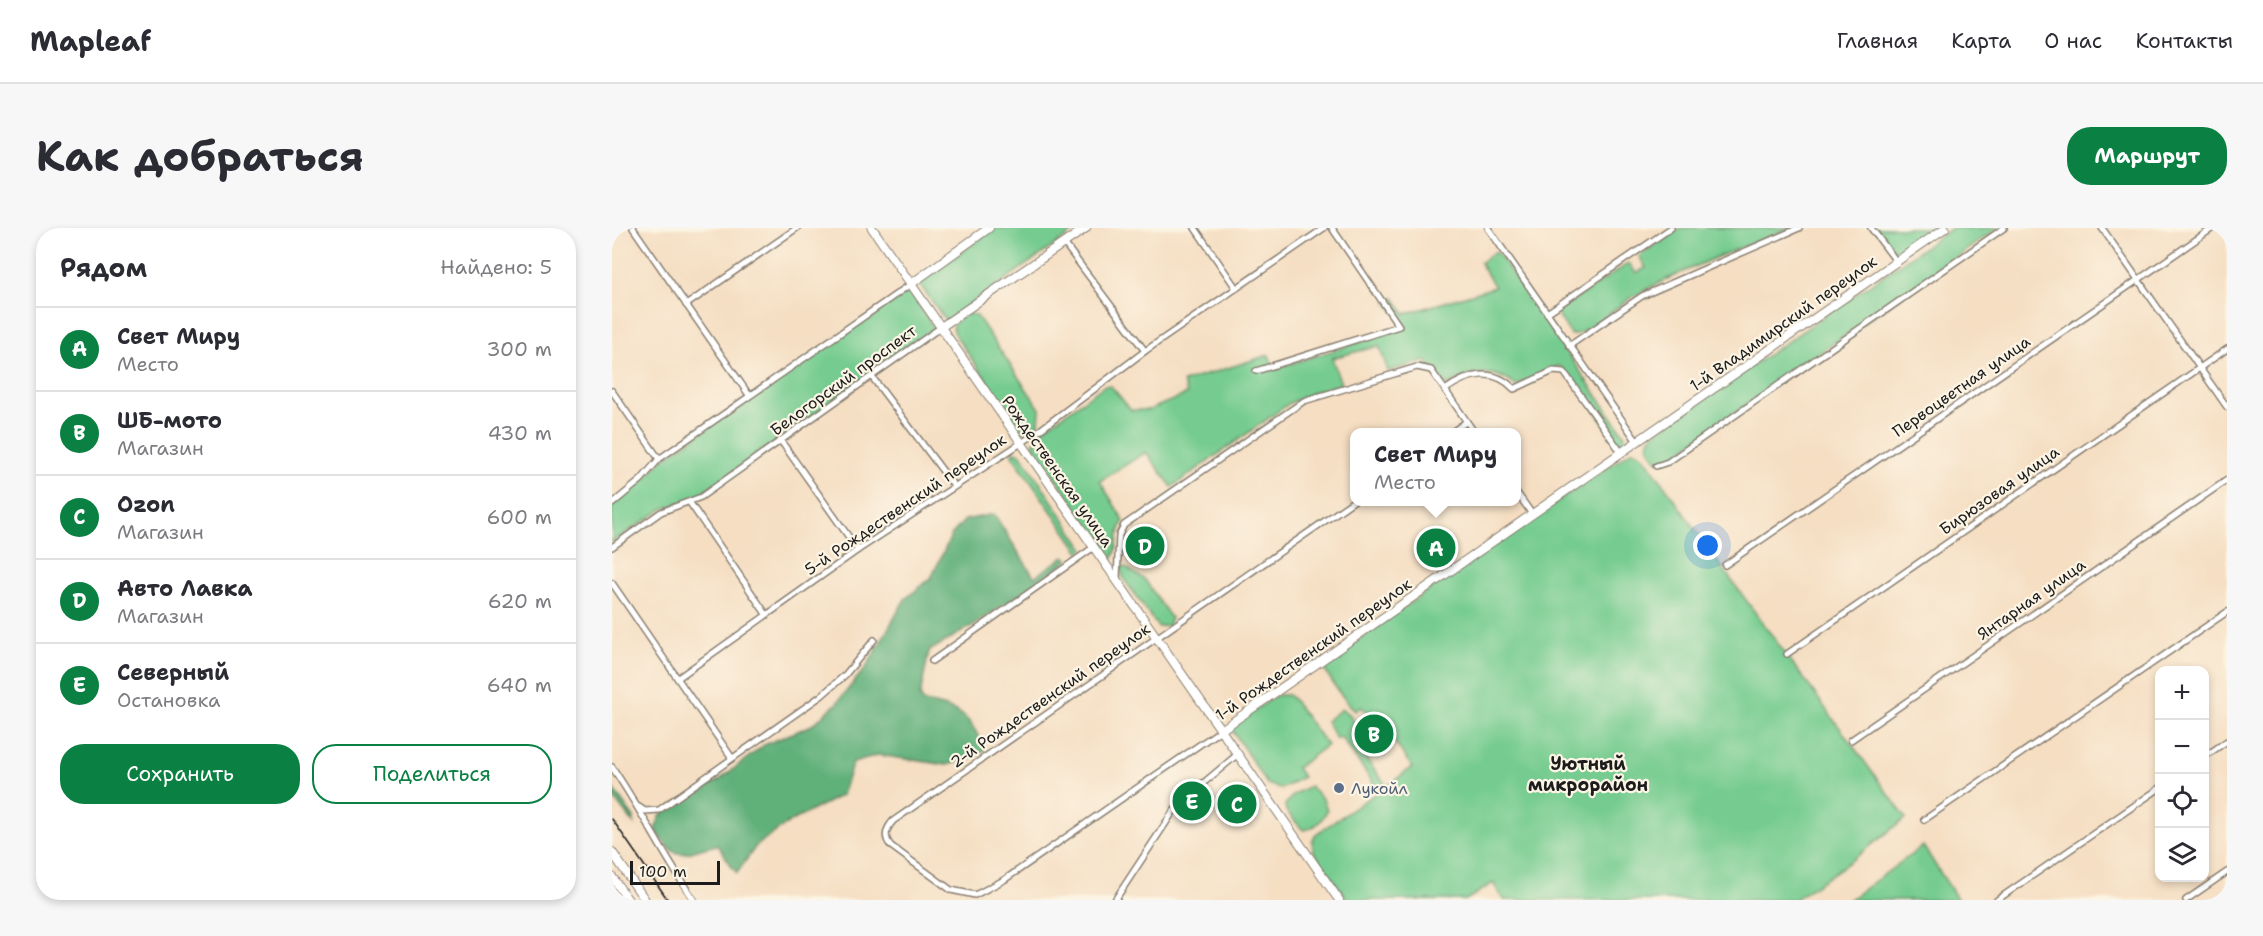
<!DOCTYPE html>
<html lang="ru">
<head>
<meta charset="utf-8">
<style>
  body { margin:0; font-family:"Shantell Sans",sans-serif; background:#f7f7f7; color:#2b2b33 }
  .controls { position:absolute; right:18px; bottom:18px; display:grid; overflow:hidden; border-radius:12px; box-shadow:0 3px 9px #0003 }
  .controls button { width:54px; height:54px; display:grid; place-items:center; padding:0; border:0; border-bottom:2px solid #e1e1e2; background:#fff; color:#2b2b33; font:30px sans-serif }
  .scale { position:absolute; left:18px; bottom:15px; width:90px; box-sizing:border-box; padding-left:6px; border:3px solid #1c1c1c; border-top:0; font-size:16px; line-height:21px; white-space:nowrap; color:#1c1c1c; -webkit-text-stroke:4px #fcf5e5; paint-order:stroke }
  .you { position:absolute; left:1096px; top:318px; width:21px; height:21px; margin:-15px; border:4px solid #fff; border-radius:50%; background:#1a73e8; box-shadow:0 0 0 9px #1a73e833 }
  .badge { display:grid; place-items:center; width:39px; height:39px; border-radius:50%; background:#0b8043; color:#fff; font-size:20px; font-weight:700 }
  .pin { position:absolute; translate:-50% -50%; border:3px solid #fff; box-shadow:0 2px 6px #0006 }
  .popup { position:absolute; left:738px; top:200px; width:171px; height:78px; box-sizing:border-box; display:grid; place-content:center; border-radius:12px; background:#fff; filter:drop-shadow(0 2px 4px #0005); font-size:20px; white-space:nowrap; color:#7c7c81 }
  .popup b { font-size:22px; color:#2b2b33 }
  .popup::after { content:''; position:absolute; left:50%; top:100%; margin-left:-12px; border:12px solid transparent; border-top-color:#fff }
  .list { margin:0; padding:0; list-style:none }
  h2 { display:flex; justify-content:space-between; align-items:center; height:78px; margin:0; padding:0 24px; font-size:26px }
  h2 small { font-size:20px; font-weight:400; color:#7c7c81 }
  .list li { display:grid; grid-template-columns:39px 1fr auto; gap:18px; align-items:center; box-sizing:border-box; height:84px; padding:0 24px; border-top:2px solid #e1e1e2 }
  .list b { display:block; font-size:22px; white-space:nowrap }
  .list p { margin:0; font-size:20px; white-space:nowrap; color:#7c7c81 }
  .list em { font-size:20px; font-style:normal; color:#7c7c81 }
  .actions { display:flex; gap:12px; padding:18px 24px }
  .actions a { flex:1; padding:14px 0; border:2px solid #0b8043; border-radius:24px; text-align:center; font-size:21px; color:#0b8043 }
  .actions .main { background:#0b8043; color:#fff }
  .icon { flex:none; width:33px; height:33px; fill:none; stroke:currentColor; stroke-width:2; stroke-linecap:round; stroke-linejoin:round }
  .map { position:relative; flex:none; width:1615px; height:672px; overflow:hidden; border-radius:24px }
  header { display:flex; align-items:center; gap:36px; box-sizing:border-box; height:84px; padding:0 30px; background:#fff; border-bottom:2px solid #e1e1e2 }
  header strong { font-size:28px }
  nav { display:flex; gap:33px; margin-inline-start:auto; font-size:21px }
  .intro { display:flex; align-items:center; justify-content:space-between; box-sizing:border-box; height:144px; padding:0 36px }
  h1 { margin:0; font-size:42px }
  .button { padding:15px 27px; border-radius:24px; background:#0b8043; color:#fff; font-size:21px; font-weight:700 }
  main { display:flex; gap:36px; padding:0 36px }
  aside { flex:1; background:#fff; border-radius:24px; box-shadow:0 3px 9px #0003 }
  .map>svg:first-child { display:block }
  .green { fill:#76cc90; stroke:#497456; stroke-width:1.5 }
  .forest { fill:#60b07a; stroke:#3e664b; stroke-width:1.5 }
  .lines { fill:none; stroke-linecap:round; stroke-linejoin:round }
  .street-casing { stroke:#887d6f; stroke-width:8 }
  .secondary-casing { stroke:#887d6f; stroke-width:10 }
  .primary-casing { stroke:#887d6f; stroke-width:10 }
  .street { stroke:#fff; stroke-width:5 }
  .secondary { stroke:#fff; stroke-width:8 }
  .primary { stroke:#fff; stroke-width:8 }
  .tram { stroke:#1c1c1c; stroke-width:1.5 }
  .service-dot { fill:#5c6f8a; stroke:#fcf5e5; stroke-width:2 }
  .labels { text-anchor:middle; stroke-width:4.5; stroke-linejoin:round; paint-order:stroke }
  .street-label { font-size:16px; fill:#1c1c1c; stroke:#fcf5e5 }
  .service-label { font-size:16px; fill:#4e5e75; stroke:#fcf5e5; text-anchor:start }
  .neighbourhood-label { font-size:18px; font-weight:bold; fill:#1c1c1c; stroke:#fcf5e5 }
</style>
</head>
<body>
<header>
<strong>Mapleaf</strong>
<nav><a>Главная</a><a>Карта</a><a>О нас</a><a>Контакты</a></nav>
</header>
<div class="intro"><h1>Как добраться</h1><a class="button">Маршрут</a></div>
<main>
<aside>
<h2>Рядом<small>Найдено: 5</small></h2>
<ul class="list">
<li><span class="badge">A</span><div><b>Свет Миру</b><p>Место</p></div><em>300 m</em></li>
<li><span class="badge">B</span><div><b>ШБ-мото</b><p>Магазин</p></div><em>430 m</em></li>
<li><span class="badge">C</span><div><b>Ozon</b><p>Магазин</p></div><em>600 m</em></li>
<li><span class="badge">D</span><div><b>Авто Лавка</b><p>Магазин</p></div><em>620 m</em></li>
<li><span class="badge">E</span><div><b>Северный</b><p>Остановка</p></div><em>640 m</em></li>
</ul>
<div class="actions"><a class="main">Сохранить</a><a>Поделиться</a></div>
</aside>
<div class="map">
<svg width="1615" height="672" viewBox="0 0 1615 672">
  <rect width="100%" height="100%" fill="#fcf5e5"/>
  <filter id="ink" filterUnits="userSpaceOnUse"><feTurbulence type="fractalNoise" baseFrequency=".0167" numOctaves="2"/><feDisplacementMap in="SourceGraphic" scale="12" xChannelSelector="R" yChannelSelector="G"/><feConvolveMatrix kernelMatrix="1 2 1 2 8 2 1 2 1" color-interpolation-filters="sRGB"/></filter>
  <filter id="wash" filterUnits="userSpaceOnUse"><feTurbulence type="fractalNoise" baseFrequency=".008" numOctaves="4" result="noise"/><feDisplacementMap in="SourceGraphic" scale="24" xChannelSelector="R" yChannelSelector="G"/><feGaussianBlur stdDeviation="1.35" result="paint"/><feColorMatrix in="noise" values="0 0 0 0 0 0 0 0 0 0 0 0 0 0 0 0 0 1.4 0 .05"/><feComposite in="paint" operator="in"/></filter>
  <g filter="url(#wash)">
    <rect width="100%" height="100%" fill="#f5dec2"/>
    <!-- green -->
    <g class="green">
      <polygon points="384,0 467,0 334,93 306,54"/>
      <path d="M1068,0H1178C1127,21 1073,40 1024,67C1012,73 968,111 959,107L944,84L1017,35L1024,45L1034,40L1027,28Z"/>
      <polygon points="1264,0 1326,0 1291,23 1284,24"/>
      <path d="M1340,0H1386L1057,231L1044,232C1038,222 1032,217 1041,206Z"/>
      <path d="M882,24L886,25L1009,202L1013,208L1012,217L1005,214L962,152L947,138L904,158C882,139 857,144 835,158L814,133L776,143L767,118L720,130L729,156L704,163L678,175L560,259L534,224L488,253L512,293C503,305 508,321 500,331L421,217L426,205L492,158H499L519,182H537L575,166L571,154L657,127L662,141L790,101L791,96L775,74L782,70L793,86L883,59L868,35Z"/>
      <polygon points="296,61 323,101 85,269 51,281 0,314 0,279 32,252 50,232"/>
      <polygon points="355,85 365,88 428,181 427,195 416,204 410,203 341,104 341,96"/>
      <path d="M1021,222L1031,227L1109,338L1294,590L1239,633L1182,672H892L881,655L854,672H736L702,624L700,613L704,606L767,563L728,508L724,511L714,493L730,481C750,492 739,504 745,519L775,558L800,539L770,496L749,479L743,483L726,463L710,438L856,334Z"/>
      <polygon points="402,224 408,225 472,321 468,324 400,227"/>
      <polygon points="512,338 533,352 559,390 556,398 546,399 511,350 509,341"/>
      <polygon points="665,467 676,467 680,470 715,517 685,540 691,549 669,561 655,556 620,502 623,496"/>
      <path d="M698,558L711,571L715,582C711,592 702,601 691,602L674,583L673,577L682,566Z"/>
      <polygon points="1311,618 1346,672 1237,672"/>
    </g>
    <!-- forest -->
    <g class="forest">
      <path d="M382,286L422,349L453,328L457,332L365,395L317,423L308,468L312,474C348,480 358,487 373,522L356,531L335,537L266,527L241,534L230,567L176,595L144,618L125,645C116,636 114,626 105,617C69,624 65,638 43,601L49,587L65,574L106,553L152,517L200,497L224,476L255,438L293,371L319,350L340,306L353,292Z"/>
      <polygon points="0,559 22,590 22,596 0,568"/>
    </g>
  </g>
  <g filter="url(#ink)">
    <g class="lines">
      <!-- street casing -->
      <g class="street-casing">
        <g id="street">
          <polyline points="21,0 137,167"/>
          <polyline points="583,0 624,60"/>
          <polyline points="876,0 1024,212"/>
          <polyline points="1259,0 1284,33"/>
          <polyline points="1490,0 1615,179"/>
          <polyline points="452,15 533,123"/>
          <polyline points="74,77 185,0"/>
          <polyline points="935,85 1059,0"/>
          <polyline points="957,118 1030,68 1187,0"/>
          <polyline points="644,143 787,98 720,0"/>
          <polyline points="260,149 342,258"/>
          <polyline points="833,162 862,204"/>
          <polyline points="0,163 47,231"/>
          <polyline points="840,204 854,194"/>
          <polyline points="169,213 246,322"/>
          <polyline points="1044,238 1056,234 1392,0"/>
          <polyline points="905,265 920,286"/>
          <polyline points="78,275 154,386"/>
          <polyline points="0,276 29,252 47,231 299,56"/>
          <polyline points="0,319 49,284 89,269 329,99"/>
          <polyline points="1113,337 1601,0"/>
          <path d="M505,351L507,307L512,297L692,173L805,139L819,142L833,162C855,146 881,139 902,161L941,143L952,144L1009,224"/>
          <polyline points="0,355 120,530"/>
          <polyline points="1175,426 1615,121"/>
          <polyline points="320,433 482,319"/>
          <polyline points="66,450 246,322 420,208 533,123 712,0"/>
          <path d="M609,502L392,652L363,667L339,662L279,618C271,609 274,601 281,593L743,272"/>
          <polyline points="1239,512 1615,252"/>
          <polyline points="1592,529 1615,513"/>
          <path d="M0,539C30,583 52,629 82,672"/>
          <polyline points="27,579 33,583 47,582 209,468 233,447 262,412"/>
          <polyline points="1312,592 1615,384"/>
          <polyline points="503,672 561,584 577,567 626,526"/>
          <polyline points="1385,672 1548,560"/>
          <polyline points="1574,672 1615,644"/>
        </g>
      </g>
      <!-- secondary casing -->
      <g class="secondary-casing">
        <g id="secondary">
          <polyline points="260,0 727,672"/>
          <polyline points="299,56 377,0"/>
          <polyline points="329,99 474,0"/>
          <polyline points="609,502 1333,0"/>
        </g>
      </g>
      <!-- primary casing -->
      <g class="primary-casing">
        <g id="primary">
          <polyline points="0,624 33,672"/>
          <polyline points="0,649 16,672"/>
        </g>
      </g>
      <!-- street -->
      <use href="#street" class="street"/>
      <!-- secondary -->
      <use href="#secondary" class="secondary"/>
      <!-- primary -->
      <use href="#primary" class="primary"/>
      <!-- tram -->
      <polyline class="tram" points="0,591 56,672"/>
    </g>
  </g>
  <!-- markers -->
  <circle class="service-dot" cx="727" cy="560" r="6"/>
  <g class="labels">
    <!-- street labels -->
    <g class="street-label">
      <text transform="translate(1171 95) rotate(-35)" y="6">1-й Владимирский переулок</text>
      <text transform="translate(231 152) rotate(-36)" y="6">Белогорский проспект</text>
      <text transform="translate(1349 158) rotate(-35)" y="6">Первоцветная улица</text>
      <text transform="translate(446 243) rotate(55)" y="6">Рождественская улица</text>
      <text transform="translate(1387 262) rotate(-35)" y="6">Бирюзовая улица</text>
      <text transform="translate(293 276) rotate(-34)" y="6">5-й Рождественский переулок</text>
      <text transform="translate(1419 371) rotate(-35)" y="6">Янтарная улица</text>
      <text transform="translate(701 421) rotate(-35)" y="6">1-й Рождественский переулок</text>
      <text transform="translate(438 467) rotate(-35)" y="6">2-й Рождественский переулок</text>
    </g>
    <!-- service labels -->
    <g class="service-label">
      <text x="739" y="566">Лукойл</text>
    </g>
    <!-- neighbourhood labels -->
    <g class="neighbourhood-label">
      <text x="976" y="542">Уютный<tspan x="976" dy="21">микрорайон</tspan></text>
    </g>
  </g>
</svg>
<div class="controls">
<button>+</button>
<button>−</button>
<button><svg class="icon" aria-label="locate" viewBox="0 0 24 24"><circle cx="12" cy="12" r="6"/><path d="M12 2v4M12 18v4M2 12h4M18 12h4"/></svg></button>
<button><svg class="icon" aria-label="layers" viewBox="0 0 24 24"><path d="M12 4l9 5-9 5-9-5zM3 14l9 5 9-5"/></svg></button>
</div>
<div class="scale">100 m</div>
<div class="you"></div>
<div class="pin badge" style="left:824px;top:320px">A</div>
<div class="popup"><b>Свет Миру</b>Место</div>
<div class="pin badge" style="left:762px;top:506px">B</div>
<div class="pin badge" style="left:625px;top:576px">C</div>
<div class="pin badge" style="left:533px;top:318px">D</div>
<div class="pin badge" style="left:580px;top:573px">E</div>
</div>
</main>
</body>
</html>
